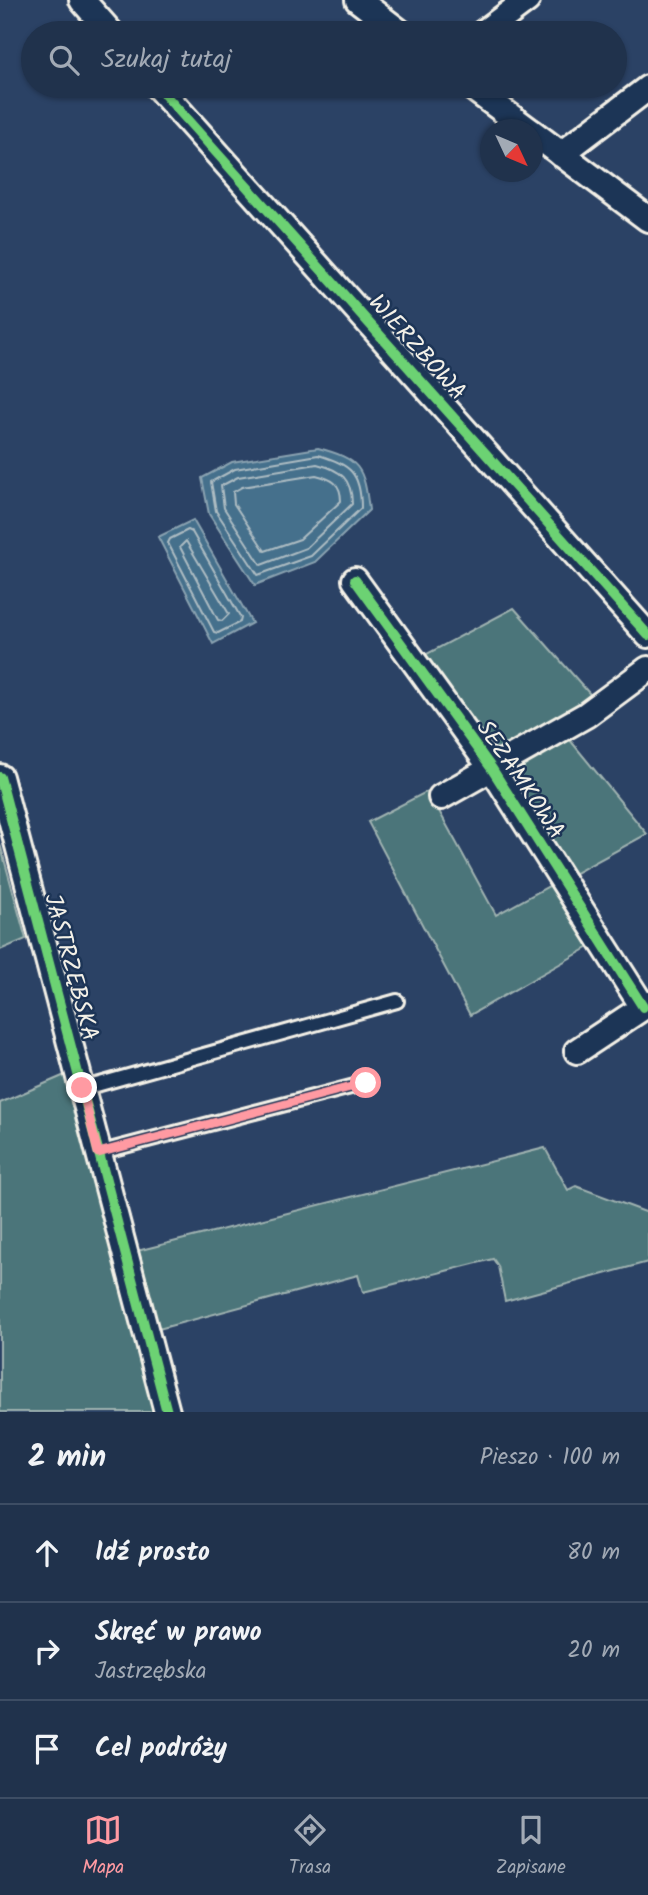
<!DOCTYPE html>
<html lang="pl">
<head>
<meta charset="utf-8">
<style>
  body { margin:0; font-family:Kalam,sans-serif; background:#2d3e56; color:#f1f3f6 }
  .compass { position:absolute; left:480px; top:119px; width:63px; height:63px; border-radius:50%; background:#20324c; box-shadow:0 2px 5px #0004; rotate:134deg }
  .stop { position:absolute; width:21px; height:21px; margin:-16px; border:5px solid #ff9aa2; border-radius:50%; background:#fff }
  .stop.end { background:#ff9aa2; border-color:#fff; box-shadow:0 2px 7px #0008 }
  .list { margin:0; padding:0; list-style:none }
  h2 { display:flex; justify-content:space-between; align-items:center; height:91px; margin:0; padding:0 28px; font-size:30px }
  h2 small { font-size:23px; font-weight:400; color:#a2aab5 }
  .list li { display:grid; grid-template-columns:46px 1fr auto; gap:21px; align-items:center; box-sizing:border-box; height:98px; padding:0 28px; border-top:2px solid #3d4d64 }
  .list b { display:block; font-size:26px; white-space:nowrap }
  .list p { margin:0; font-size:23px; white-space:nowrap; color:#a2aab5 }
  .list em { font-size:23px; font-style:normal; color:#a2aab5 }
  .icon { flex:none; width:38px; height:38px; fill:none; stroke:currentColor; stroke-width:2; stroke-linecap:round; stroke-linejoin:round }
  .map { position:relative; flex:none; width:648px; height:1412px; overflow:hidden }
  .search { position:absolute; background:#20324c; box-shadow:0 2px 5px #0004; left:21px; right:21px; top:21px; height:77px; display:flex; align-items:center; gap:18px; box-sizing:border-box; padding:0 24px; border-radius:38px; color:#a2aab5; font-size:26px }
  .sheet { height:385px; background:#20324c }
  nav { display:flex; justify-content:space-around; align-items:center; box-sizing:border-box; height:98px; border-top:2px solid #3d4d64; background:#20324c; font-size:19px; color:#a2aab5 }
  nav a { display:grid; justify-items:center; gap:4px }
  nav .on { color:#ff9aa2 }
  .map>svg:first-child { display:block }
  .green { fill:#4c757a; stroke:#a0b3b1; stroke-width:2 }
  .water { fill:#456f8c; stroke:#8ba3b1; stroke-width:2 }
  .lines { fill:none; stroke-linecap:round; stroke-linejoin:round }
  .shore { stroke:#aebdc3; stroke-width:2 }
  .lane-casing { stroke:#f4f1e8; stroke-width:18 }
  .street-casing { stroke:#f4f1e8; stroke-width:30 }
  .lane { stroke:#1d3557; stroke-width:12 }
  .street { stroke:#1d3557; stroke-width:24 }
  .cycleway-casing { stroke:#1d3557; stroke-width:15 }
  .cycleway { stroke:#6cd273; stroke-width:10 }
  .route { stroke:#ff9aa2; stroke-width:9 }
  .labels { text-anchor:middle; stroke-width:5; stroke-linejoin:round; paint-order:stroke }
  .street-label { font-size:24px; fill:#f4f1e8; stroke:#1d3557 }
</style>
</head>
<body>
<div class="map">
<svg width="648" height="1412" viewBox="0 0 648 1412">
  <rect width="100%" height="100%" fill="#2b4265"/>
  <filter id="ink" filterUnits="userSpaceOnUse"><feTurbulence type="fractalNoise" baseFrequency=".0143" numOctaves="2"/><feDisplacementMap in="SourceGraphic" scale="14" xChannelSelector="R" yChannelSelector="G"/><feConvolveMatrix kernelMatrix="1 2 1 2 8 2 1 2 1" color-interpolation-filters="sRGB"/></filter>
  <g filter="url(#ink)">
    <!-- green -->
    <g class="green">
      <polygon points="514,608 596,701 504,750 482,744 421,657"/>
      <polygon points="570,740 647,834 572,875 518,786 525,764"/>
      <polygon points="428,791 496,915 556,882 593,945 470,1015 368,822"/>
      <polygon points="0,844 26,939 0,950"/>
      <polygon points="65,1075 155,1412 0,1412 0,1103"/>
      <polygon points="545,1148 568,1190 576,1186 648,1213 648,1262 505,1301 498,1266 493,1259 363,1292 358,1275 155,1330 137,1251"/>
    </g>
    <!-- water -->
    <g class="water">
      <path d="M318,448C360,459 364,467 369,510L315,562L255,585L209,514L202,478L232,462Z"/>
      <polygon points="193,520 252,623 213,644 158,537"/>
    </g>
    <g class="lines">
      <!-- shore -->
      <g class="shore">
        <path d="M318,455C350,464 361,473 361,508L311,556L258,575L216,511L211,482L235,469Z"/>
        <path d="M317,464C341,470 352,479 352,504L306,548L261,565L224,508L221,486L238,477Z"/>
        <path d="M316,475C332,479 341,483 341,501L300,539L265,551L234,504L233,492L242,487Z"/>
        <polygon points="188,530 192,532 241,618 240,622 218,633 214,632 168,543 170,539"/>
        <polygon points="186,541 229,614 222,621 218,620 180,547"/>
      </g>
      <!-- lane casing -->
      <g class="lane-casing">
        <g id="lane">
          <polyline points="82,1089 397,1001"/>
          <polyline points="98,1153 366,1083"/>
        </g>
      </g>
      <!-- street casing -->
      <g class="street-casing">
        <g id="street">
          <polyline points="82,0 111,33"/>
          <polyline points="358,0 401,33"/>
          <polyline points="483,33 527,0"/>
          <polyline points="157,86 648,635"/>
          <polyline points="470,86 529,130"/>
          <polyline points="532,132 648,219"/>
          <polyline points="561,154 648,88"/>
          <polyline points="355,580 492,769 643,1007"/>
          <polyline points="0,777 167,1412"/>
          <polyline points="441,797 586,715 648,669"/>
          <polyline points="577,1051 648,1004"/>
        </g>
      </g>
      <!-- lane -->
      <use href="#lane" class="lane"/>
      <!-- street -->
      <use href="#street" class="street"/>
      <!-- cycleway casing -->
      <g class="cycleway-casing">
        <g id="cycleway">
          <polyline points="157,86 648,635"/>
          <polyline points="355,580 492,769 643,1007"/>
          <polyline points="0,777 167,1412"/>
        </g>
      </g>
      <!-- cycleway -->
      <use href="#cycleway" class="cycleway"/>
    </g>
  </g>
  <g class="lines" filter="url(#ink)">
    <!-- route -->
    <polyline class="route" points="82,1088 98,1153 366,1083"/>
  </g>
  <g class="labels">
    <!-- street labels -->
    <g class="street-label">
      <text transform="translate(418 347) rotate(48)" y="8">WIERZBOWA</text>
      <text transform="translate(521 779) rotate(56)" y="8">SEZAMKOWA</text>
      <text transform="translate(72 967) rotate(75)" y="8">JASTRZĘBSKA</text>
    </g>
  </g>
</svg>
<svg class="compass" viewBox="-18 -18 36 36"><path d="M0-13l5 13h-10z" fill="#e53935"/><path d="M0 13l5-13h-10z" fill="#a2aab5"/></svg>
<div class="stop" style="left:366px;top:1083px"></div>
<div class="stop end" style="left:82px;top:1088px"></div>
<div class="search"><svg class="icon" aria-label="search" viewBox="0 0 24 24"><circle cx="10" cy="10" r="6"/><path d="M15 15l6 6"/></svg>Szukaj tutaj</div>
</div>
<section class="sheet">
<h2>2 min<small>Pieszo · 100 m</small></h2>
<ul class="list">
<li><svg class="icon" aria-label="ahead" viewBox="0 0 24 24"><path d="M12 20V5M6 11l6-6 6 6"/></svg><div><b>Idź prosto</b></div><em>80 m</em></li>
<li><svg class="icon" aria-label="right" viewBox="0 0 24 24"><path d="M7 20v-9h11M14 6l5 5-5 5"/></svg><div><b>Skręć w prawo</b><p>Jastrzębska</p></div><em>20 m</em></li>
<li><svg class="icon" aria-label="arrive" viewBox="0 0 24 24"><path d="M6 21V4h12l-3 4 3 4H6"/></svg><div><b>Cel podróży</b></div></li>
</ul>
</section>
<nav>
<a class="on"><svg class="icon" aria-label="map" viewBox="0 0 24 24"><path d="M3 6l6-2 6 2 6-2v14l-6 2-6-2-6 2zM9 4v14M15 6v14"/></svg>Mapa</a>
<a><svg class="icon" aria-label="directions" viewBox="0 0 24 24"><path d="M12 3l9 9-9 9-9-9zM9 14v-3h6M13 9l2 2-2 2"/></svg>Trasa</a>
<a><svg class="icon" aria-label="saved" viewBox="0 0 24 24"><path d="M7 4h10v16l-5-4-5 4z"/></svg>Zapisane</a>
</nav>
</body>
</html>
